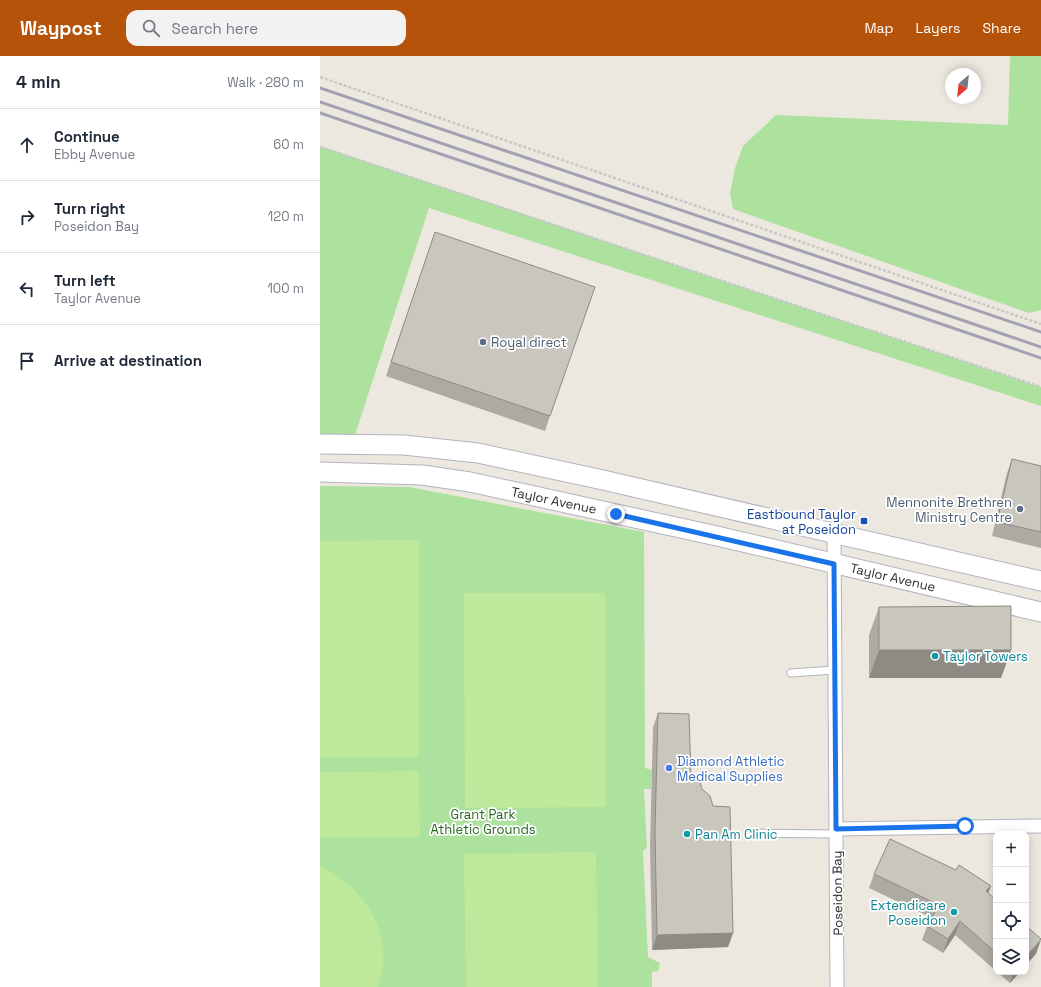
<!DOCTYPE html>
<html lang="en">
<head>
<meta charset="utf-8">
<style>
  body { margin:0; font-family:"Space Grotesk",sans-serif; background:#f2f2f3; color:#1f2937 }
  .controls { position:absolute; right:12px; bottom:12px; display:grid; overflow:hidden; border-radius:8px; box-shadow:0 2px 10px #0003 }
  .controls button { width:36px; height:36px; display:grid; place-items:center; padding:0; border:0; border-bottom:1px solid #e0e1e3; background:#fff; color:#1f2937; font:20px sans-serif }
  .compass { position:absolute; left:625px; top:12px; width:36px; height:36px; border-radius:50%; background:#fff; box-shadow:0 2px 10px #0003; rotate:207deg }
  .stop { position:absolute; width:12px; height:12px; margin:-9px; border:3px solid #1a73e8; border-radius:50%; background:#fff }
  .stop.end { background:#1a73e8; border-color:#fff; box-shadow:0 1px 4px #0008 }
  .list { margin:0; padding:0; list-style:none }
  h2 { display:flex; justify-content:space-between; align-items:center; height:52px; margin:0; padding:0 16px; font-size:17px }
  h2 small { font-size:13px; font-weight:400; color:#747a83 }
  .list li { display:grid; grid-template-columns:26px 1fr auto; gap:12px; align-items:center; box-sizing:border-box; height:72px; padding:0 16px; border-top:1px solid #e0e1e3 }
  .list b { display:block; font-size:15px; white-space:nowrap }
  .list p { margin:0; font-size:13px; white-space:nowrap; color:#747a83 }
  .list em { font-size:13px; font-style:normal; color:#747a83 }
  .icon { flex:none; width:22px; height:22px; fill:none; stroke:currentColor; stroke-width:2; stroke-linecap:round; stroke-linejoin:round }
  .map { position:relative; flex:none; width:721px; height:931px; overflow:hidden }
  header { display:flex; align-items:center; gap:24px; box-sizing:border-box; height:56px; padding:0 20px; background:#b45309; color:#fff }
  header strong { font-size:19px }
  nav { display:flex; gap:22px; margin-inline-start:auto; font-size:14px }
  .search { width:280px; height:36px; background:#f2f2f3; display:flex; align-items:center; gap:10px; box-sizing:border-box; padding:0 14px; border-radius:12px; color:#747a83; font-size:15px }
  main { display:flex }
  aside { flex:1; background:#fff }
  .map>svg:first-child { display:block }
  .green { fill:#ade19e }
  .pitch { fill:#bee89a }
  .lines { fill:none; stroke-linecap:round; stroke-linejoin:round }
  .lane-casing { stroke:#b2b3bf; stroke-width:9 }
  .street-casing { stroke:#b2b3bf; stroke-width:15 }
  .secondary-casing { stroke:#b2b3bf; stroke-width:21 }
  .path { stroke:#c8c8c8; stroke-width:2.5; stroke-dasharray:3 2; stroke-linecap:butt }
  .lane { stroke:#fff; stroke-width:7 }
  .street { stroke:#fff; stroke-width:13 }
  .secondary { stroke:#fff; stroke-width:19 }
  .rail { stroke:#a2a2b5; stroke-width:3 }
  .wall { fill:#adaaa3 }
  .shaded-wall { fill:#8d8b84 }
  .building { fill:#c9c6bd; stroke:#8d8b84 }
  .route { stroke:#1a73e8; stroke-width:5 }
  .service-dot { fill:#5c6f8a; stroke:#fff; stroke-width:1.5 }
  .transit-dot { fill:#1a4fb4; stroke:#fff; stroke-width:1.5 }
  .culture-dot { fill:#0f9aa8; stroke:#fff; stroke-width:1.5 }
  .shop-dot { fill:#3f7fe0; stroke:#fff; stroke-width:1.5 }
  .labels { text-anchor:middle; stroke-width:3.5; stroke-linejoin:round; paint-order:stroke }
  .service-label { font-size:13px; fill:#4e5e75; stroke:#fff; text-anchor:start }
  .street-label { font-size:13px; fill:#2c2c2c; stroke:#fff }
  .transit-label { font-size:13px; fill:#164399; stroke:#fff; text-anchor:end }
  .culture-label { font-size:13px; fill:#0d838f; stroke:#fff; text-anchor:start }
  .shop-label { font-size:13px; fill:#366cbe; stroke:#fff; text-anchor:start }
  .park-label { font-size:13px; fill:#25671e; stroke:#fff }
</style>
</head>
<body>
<header>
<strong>Waypost</strong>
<div class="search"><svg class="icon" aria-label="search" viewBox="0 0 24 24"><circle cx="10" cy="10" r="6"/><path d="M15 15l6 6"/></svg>Search here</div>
<nav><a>Map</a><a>Layers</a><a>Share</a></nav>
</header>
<main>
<aside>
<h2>4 min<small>Walk · 280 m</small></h2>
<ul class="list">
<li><svg class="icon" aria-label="ahead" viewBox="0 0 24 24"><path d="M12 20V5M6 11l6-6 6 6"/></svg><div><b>Continue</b><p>Ebby Avenue</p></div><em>60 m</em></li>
<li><svg class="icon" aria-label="right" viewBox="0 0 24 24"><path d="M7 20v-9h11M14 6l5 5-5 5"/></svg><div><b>Turn right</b><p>Poseidon Bay</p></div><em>120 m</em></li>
<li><svg class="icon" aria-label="left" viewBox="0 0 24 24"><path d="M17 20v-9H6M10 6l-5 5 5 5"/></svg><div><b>Turn left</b><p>Taylor Avenue</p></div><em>100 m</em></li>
<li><svg class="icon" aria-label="arrive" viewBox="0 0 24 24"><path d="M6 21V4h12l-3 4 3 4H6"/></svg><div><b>Arrive at destination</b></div></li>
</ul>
</aside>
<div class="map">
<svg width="721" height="931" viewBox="0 0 721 931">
  <rect width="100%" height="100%" fill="#ede8df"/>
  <!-- green -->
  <g class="green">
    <polygon points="690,0 721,0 721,254 709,257 413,153 410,137 415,112 423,90 456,59 688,69"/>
    <polygon points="0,90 721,331 721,350 109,152 32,388 0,388"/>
    <polygon points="0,430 89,431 324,476 325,712 332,714 331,733 324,733 327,792 323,795 328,901 340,907 338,915 332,916 332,931 0,931"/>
  </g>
  <!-- pitch -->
  <g class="pitch">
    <polygon points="99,484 99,701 0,701 0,485"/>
    <polygon points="144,537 285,537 286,751 145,752"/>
    <polygon points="99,715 100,781 0,782 0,716"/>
    <polygon points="276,796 278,931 146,931 144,798"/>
    <path d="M0,811C45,828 77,884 58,931H0Z"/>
  </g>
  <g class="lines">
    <!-- lane casing -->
    <g class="lane-casing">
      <g id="lane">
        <polyline points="471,617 515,614"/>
        <polyline points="428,777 516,778"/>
      </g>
    </g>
    <!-- street casing -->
    <g class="street-casing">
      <g id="street">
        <polyline points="514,478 517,931"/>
        <polyline points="516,773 721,770"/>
      </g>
    </g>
    <!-- secondary casing -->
    <g class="secondary-casing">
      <g id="secondary">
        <polyline points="0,388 84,389 158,397 283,424 721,525"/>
        <polyline points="0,416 102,419 150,426 397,480 721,556"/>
      </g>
    </g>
    <!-- path -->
    <g class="path">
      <polyline points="0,21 721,268"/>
      <polyline points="0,91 721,331"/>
    </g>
    <!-- lane -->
    <use href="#lane" class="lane"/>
    <!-- street -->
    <use href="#street" class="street"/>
    <!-- secondary -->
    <use href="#secondary" class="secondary"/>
    <!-- rail -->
    <g class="rail">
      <polyline points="0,32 721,276"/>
      <polyline points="0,46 721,291"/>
      <polyline points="0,57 721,302"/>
    </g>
  </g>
  <!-- wall -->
  <g class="wall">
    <polygon points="115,176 230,360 225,375 66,320"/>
    <polygon points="692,403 721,410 721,492 672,480 687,417"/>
    <polygon points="559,551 691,594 681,622 549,622 549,579"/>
    <polygon points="338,657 371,721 413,877 408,891 332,894 330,790 333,671"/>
    <polygon points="554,818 668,837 676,844 676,915 635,879 623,897 602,884 607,870 612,862 549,832"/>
    <polygon points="677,916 700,916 690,927"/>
  </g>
  <!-- shaded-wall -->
  <g class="shaded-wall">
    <polygon points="559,594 691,594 681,622 549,622"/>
    <polygon points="671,830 666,843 666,835"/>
    <polygon points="640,865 635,879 623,897 628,883"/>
    <polygon points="413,877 408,891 332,894 337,879"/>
    <polygon points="721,884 716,898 706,909 706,901"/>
    <polygon points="694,916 700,916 690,927"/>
  </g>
  <!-- building -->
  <g class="building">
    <polygon points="115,176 275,231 230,360 71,306"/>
    <polygon points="692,403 721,410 721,476 677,466"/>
    <polygon points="691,550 691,594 559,594 559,551"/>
    <polygon points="338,657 369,658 371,721 379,723 382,733 390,740 393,750 410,751 413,877 337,879 335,775"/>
    <polygon points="570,783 636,814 639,809 671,830 666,835 676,844 676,897 640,865 628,883 607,870 619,849 554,818"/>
    <polygon points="706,870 721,883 706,901"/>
  </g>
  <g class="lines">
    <!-- route -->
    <polyline class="route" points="296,458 514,508 516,773 645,770"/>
  </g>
  <!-- markers -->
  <g class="service-dot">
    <circle cx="163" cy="286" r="4"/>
    <circle cx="700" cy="453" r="4"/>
  </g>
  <rect class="transit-dot" x="540" y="461" width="8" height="8" rx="2"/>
  <g class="culture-dot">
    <circle cx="615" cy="600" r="4"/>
    <circle cx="367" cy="778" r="4"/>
    <circle cx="634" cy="856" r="4"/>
  </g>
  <circle class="shop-dot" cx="349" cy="712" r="4"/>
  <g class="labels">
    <!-- service labels -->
    <g class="service-label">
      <text x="171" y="291">Royal direct</text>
      <text x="692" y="451" text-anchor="end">Mennonite Brethren<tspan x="692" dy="15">Ministry Centre</tspan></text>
    </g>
    <!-- street labels -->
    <g class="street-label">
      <text transform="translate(234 444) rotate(12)" y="5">Taylor Avenue</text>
      <text transform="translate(573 521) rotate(13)" y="5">Taylor Avenue</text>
      <text transform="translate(517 837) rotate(-91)" y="5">Poseidon Bay</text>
    </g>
    <!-- transit labels -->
    <g class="transit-label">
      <text x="536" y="463">Eastbound Taylor<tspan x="536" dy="15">at Poseidon</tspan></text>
    </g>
    <!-- culture labels -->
    <g class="culture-label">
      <text x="623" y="605">Taylor Towers</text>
      <text x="375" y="783">Pan Am Clinic</text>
      <text x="626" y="854" text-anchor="end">Extendicare<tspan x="626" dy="15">Poseidon</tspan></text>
    </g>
    <!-- shop labels -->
    <g class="shop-label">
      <text x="357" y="710">Diamond Athletic<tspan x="357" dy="15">Medical Supplies</tspan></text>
    </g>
    <!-- park labels -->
    <g class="park-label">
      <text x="163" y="763">Grant Park<tspan x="163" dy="15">Athletic Grounds</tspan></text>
    </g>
  </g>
</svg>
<div class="controls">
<button>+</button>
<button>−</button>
<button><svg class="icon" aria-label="locate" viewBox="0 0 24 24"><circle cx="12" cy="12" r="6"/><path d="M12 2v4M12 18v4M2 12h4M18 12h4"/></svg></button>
<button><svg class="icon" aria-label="layers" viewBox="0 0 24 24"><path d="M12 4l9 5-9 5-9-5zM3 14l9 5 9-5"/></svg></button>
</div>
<svg class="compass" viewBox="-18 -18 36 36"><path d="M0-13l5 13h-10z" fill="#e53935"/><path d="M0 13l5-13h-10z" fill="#747a83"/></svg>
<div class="stop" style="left:645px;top:770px"></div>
<div class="stop end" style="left:296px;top:458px"></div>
</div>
</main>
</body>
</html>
